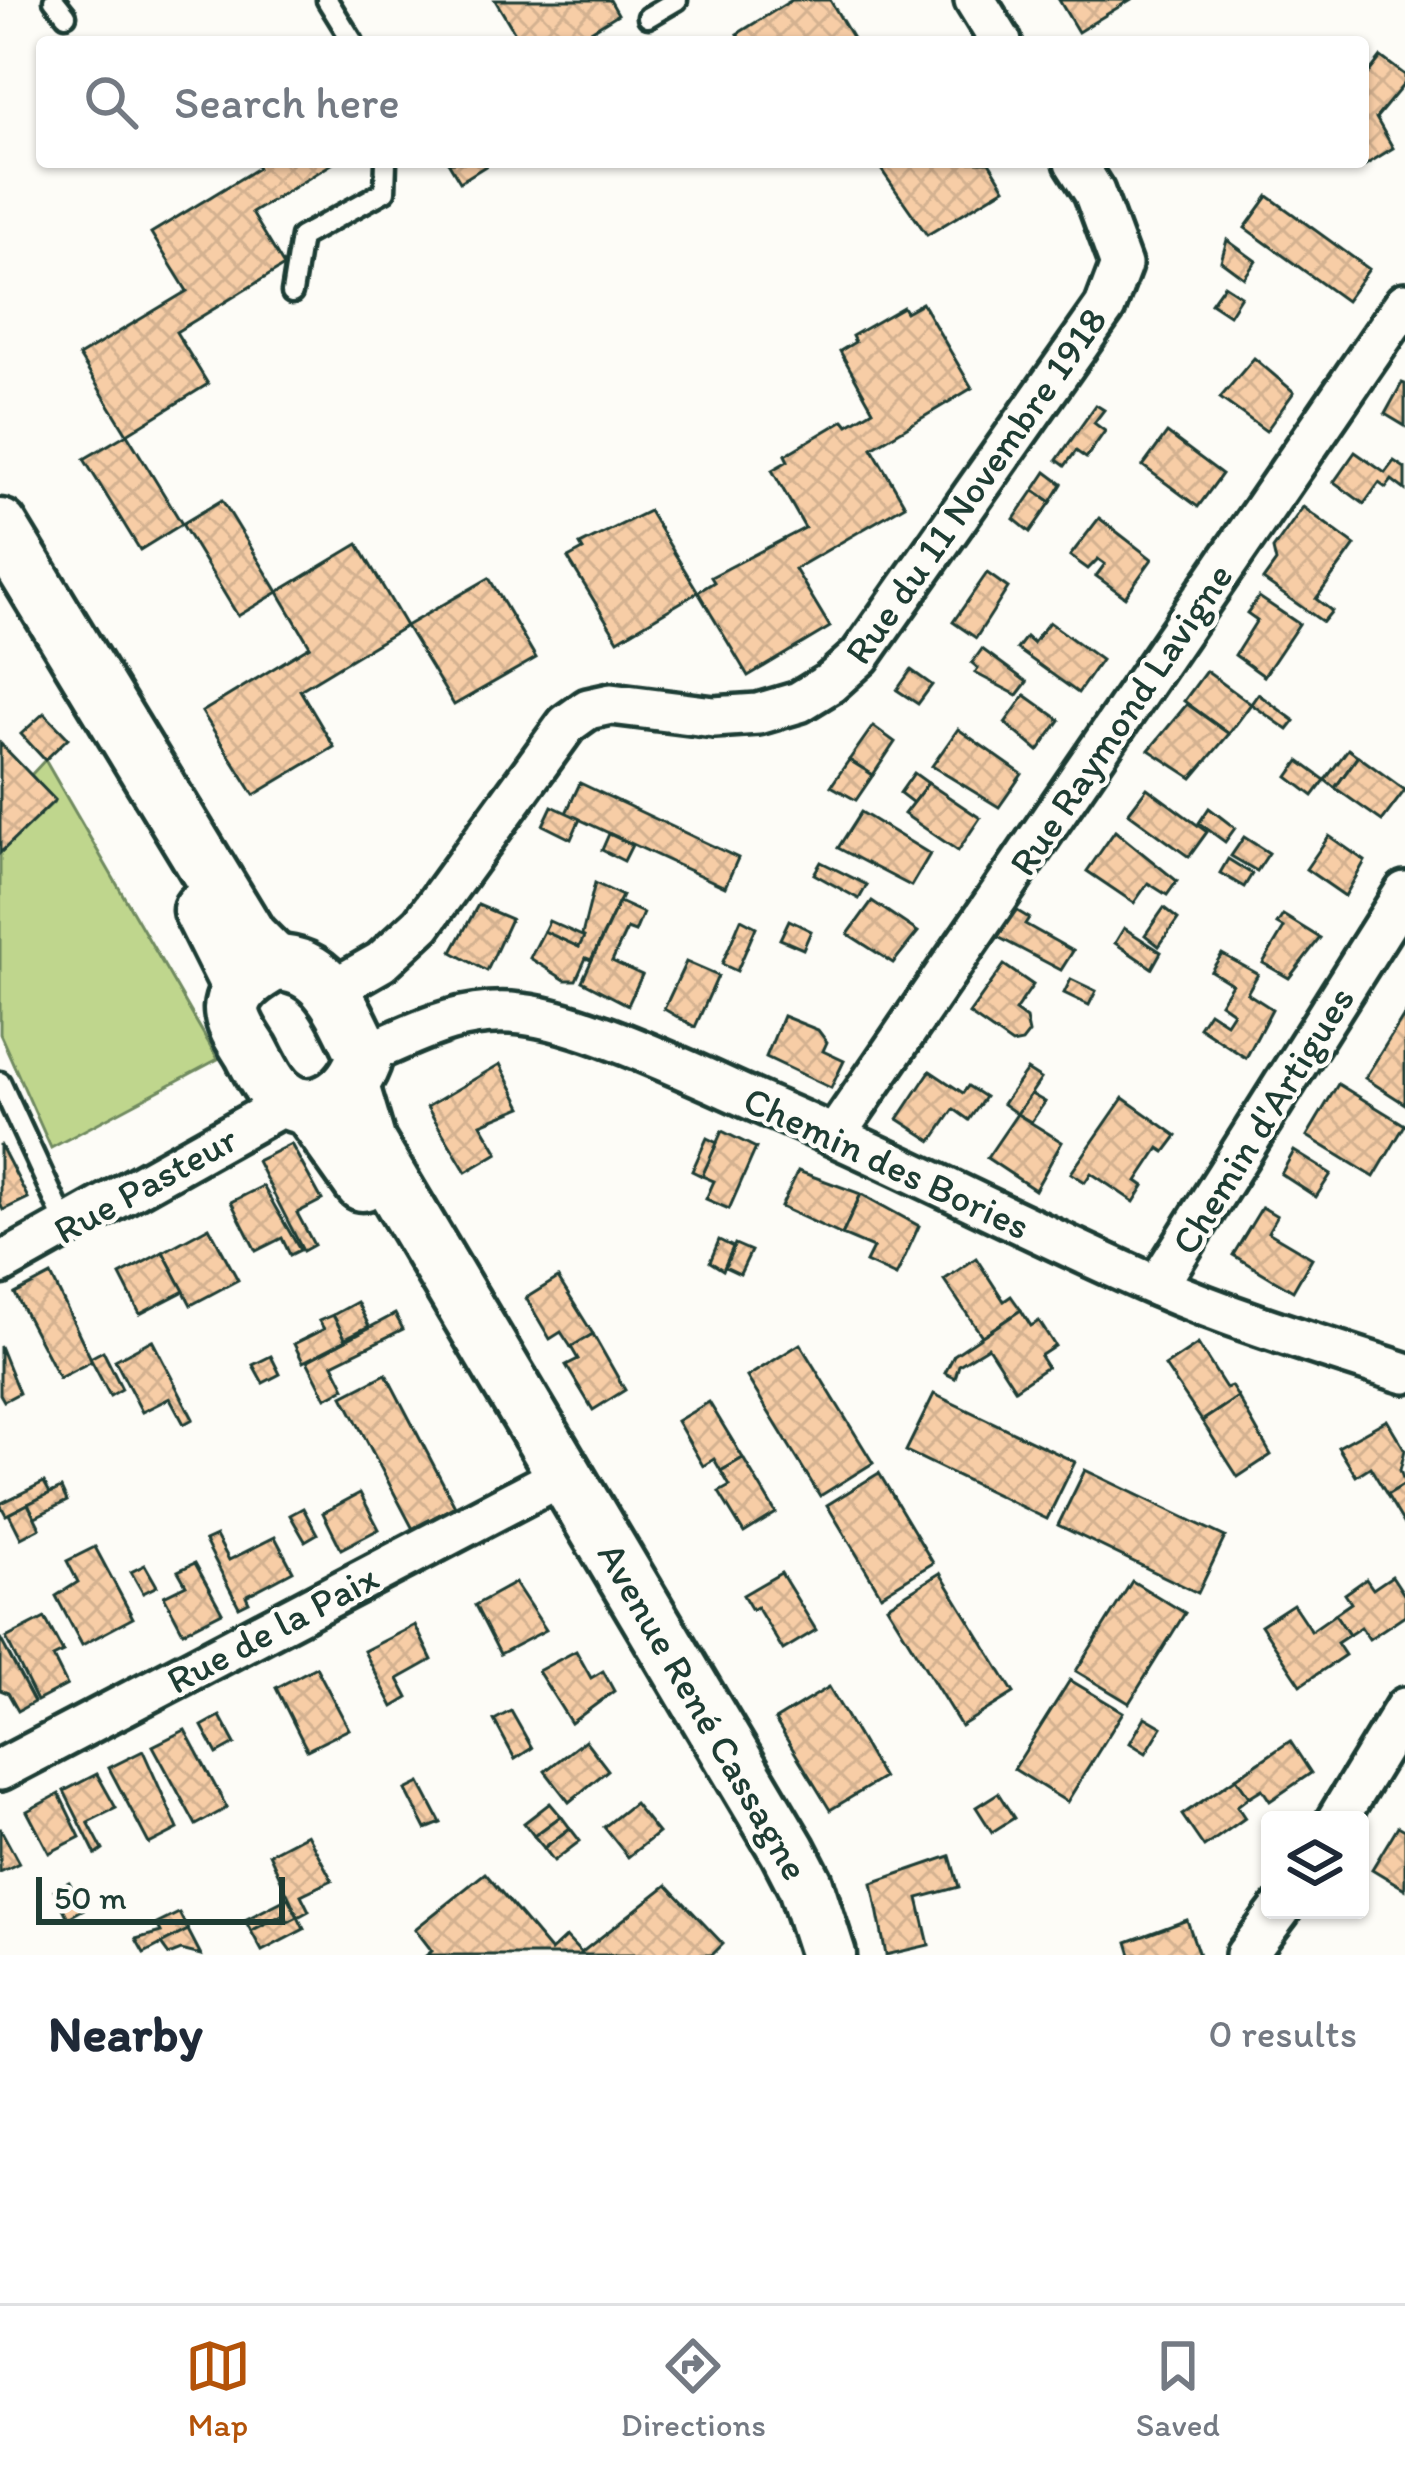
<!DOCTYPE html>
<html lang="en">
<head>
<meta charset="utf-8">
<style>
  body { margin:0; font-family:Itim,sans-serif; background:#f6f6f7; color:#1f2937 }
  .controls { position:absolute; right:36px; bottom:36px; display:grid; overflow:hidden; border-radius:12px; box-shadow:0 3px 9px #0004 }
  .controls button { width:108px; height:108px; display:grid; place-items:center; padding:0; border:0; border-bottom:3px solid #e0e1e3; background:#fff; color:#1f2937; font:60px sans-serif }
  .scale { position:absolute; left:36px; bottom:30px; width:249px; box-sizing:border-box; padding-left:12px; border:6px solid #1f3d34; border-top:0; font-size:33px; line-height:42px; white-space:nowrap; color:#1f3d34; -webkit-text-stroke:9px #fdfcf7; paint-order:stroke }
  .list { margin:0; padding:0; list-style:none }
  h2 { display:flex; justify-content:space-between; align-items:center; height:156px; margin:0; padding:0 48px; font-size:51px }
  h2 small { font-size:39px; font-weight:400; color:#747a83 }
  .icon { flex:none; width:66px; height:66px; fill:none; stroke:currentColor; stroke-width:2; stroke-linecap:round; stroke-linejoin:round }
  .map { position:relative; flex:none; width:1405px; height:1955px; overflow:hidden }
  .search { position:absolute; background:#fff; box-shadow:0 3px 9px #0004; left:36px; right:36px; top:36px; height:132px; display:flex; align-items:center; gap:30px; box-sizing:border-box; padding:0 42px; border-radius:12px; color:#747a83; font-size:45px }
  .sheet { height:348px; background:#fff }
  nav { display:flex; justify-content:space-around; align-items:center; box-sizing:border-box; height:168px; border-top:3px solid #e0e1e3; background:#fff; font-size:33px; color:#747a83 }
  nav a { display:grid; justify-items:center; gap:6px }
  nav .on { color:#b45309 }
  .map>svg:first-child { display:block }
  .green { fill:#bfd68d; stroke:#6f8a60; stroke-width:3 }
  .building { fill:url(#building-cross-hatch); stroke:#1f3d34; stroke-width:3 }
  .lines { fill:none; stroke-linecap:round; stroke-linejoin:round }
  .lane-casing { stroke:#1f3d34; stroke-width:27 }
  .street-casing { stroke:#1f3d34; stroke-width:48 }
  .secondary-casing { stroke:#1f3d34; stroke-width:63 }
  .lane { stroke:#fdfcf7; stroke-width:18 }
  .street { stroke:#fdfcf7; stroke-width:39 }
  .secondary { stroke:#fdfcf7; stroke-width:54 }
  .labels { text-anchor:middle; stroke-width:9; stroke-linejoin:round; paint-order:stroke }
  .street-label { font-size:39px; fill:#1f3d34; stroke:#fdfcf7 }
</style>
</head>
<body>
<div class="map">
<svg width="1405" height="1955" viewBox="0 0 1405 1955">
  <defs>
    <pattern id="building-cross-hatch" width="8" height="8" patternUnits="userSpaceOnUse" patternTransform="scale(3)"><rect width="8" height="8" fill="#f7cda6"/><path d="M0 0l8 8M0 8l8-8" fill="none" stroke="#d3b190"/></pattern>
  </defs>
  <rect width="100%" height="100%" fill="#fdfcf7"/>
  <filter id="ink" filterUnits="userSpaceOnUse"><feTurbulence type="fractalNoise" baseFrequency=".00833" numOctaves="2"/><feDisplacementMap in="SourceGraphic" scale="24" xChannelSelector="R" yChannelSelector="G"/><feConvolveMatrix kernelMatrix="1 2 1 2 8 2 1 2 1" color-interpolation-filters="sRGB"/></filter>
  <g filter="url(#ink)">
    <!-- green -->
    <polygon class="green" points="45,760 218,1059 51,1148 0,1034 0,853 55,801 31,775"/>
    <!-- building -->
    <g class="building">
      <polygon points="495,0 610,0 618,14 573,42 510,42 518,38"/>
      <polygon points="792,0 830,0 855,42 742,42 737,34"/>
      <polygon points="1059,0 1130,0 1078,32"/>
      <polygon points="1381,57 1405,75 1405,83 1376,118 1393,148 1362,167 1363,80"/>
      <polygon points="255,162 335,162 252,213 284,266 176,332 208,384 127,434 79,356 187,291 151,233 258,168"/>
      <polygon points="448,162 492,162 460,182"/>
      <polygon points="876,162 989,162 1005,188 927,235"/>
      <polygon points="1268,196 1369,269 1346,301 1245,228"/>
      <polygon points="1227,240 1256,261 1244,278 1221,261"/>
      <polygon points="1224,285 1241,296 1229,315 1211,303"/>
      <polygon points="922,303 972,388 872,448 905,505 795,569 830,627 748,676 698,592 714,582 711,577 805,528 772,470 788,461 785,455 844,420 848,425 873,410 840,351 855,342 852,336 903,307 906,312"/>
      <polygon points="1254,358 1294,392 1266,431 1220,398"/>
      <polygon points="1402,383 1405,384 1405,426 1385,414"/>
      <polygon points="1096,405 1104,410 1094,423 1105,431 1086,458 1076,451 1065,466 1057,460"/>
      <polygon points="1167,433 1222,474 1198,507 1143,466"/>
      <polygon points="127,434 182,524 140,550 84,459"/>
      <polygon points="1355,452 1385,473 1394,461 1405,468 1405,490 1392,480 1386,488 1379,483 1364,504 1334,482"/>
      <polygon points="1046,472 1062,484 1051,502 1034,490"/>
      <polygon points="1034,490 1051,502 1030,532 1014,519"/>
      <polygon points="222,500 278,592 238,616 182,524"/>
      <polygon points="1303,507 1355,545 1316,599 1332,611 1323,622 1263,580 1276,562 1273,549"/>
      <polygon points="649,511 698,592 618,640 568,558 583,550 580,545"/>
      <polygon points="1099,518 1152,559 1125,597 1096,576 1105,564 1098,559 1088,569 1070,556"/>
      <polygon points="358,544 406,626 300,690 334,747 254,795 202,712 310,646 278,592"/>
      <polygon points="987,573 1008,588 976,638 953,622"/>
      <polygon points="489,578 536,658 454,705 406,626"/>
      <polygon points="1259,597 1299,624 1264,676 1235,655 1257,620 1247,613"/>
      <polygon points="1049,622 1101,660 1078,693 1017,649 1026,637 1033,643"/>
      <polygon points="982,649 1027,682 1017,695 975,673 978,668 972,663"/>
      <polygon points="911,670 932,685 918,704 897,690"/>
      <polygon points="1206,671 1251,704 1229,734 1184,701"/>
      <polygon points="1258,694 1295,721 1288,730 1251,704"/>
      <polygon points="1025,695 1060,720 1038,751 1005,723"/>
      <polygon points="1187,704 1229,734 1192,778 1149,750"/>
      <polygon points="44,713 68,738 45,760 21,734"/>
      <polygon points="873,726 895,742 873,775 849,760"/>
      <polygon points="958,729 1022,774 999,807 932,766"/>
      <polygon points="0,743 55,800 0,853"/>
      <polygon points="1348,749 1358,756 1335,788 1325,780"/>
      <polygon points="1358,756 1405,790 1382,821 1335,788"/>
      <polygon points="849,760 873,775 856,800 831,786"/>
      <polygon points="1299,761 1325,780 1313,796 1288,777"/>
      <polygon points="914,773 928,783 913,803 900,793"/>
      <polygon points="580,783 738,858 725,887 566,813"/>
      <polygon points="928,783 980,818 958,851 904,814"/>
      <polygon points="1147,788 1207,832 1189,857 1128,813"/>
      <polygon points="552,806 580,819 571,839 543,825"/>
      <polygon points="1209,808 1235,828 1225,842 1199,823"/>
      <polygon points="861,812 930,854 911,886 838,848"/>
      <polygon points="1115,831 1177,881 1167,895 1148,883 1134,903 1087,871"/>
      <polygon points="609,834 632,845 624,861 602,850"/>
      <polygon points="1329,836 1365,861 1345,896 1306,869"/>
      <polygon points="1244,837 1269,853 1257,871 1231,856"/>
      <polygon points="1228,859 1252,874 1244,887 1220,873"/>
      <polygon points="821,862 867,885 859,899 814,874"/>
      <polygon points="595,883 622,896 591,960 586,958 576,980 565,980 530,958 544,931 579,947"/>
      <polygon points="872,901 918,932 893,963 848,934"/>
      <polygon points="619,902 643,913 635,932 627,929 612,961 642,975 628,1005 582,981"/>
      <polygon points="478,905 511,919 487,971 452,952"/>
      <polygon points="1164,908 1178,919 1159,946 1145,935"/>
      <polygon points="1014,909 1029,918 1025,924 1073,951 1061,970 996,936"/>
      <polygon points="1283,915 1320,938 1289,978 1263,963 1284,928 1277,924"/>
      <polygon points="741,919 756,927 737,971 722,964"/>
      <polygon points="789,920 811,931 803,949 780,939"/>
      <polygon points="549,921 584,937 579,947 544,931"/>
      <polygon points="1124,928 1161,952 1152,968 1115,943"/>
      <polygon points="1222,954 1258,974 1247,993 1272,1009 1246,1058 1199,1027 1209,1012 1226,1023 1233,1012 1220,1003 1232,984 1211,971"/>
      <polygon points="686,962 718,976 695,1027 664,1009"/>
      <polygon points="1004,965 1033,985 1015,1011 1026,1019 1029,1033 1022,1042 1012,1044 969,1014"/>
      <polygon points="1071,979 1096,991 1089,1005 1064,993"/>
      <polygon points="1405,1014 1405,1104 1365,1078"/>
      <polygon points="783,1016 818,1030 827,1042 823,1051 844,1061 831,1088 766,1057"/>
      <polygon points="500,1064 522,1107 481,1124 498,1153 466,1172 427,1107"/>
      <polygon points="1027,1070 1041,1079 1017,1114 1003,1104"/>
      <polygon points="930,1071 963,1093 968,1086 985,1097 969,1120 954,1109 932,1141 898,1119"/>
      <polygon points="1338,1084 1405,1125 1374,1177 1307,1136"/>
      <polygon points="1031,1094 1045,1102 1031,1122 1017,1114"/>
      <polygon points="1123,1098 1177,1136 1165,1152 1159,1148 1137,1181 1144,1186 1134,1202 1091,1173 1085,1182 1071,1173"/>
      <polygon points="1017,1114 1062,1142 1035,1190 987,1158"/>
      <polygon points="722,1131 756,1148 729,1209 706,1199 714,1181 702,1176"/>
      <polygon points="707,1138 717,1143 702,1176 692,1171"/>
      <polygon points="0,1144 28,1198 3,1210 0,1203"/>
      <polygon points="291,1144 322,1200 297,1213 314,1245 303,1251 257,1161"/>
      <polygon points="1294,1151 1331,1174 1316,1197 1281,1174"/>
      <polygon points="798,1171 861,1194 842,1235 781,1207"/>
      <polygon points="263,1186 300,1250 290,1255 282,1238 256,1251 231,1202"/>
      <polygon points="861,1194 919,1226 896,1276 866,1262 873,1248 842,1235"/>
      <polygon points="1262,1207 1277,1216 1268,1232 1312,1258 1293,1291 1233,1255"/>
      <polygon points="209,1227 238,1280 191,1305 163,1252"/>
      <polygon points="719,1240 733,1247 723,1270 710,1262"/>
      <polygon points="735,1244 751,1251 740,1274 725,1267"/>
      <polygon points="163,1252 184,1291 140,1314 120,1275"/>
      <polygon points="976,1258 1004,1301 1011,1296 1021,1310 982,1336 944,1280"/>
      <polygon points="51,1275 92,1361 59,1378 15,1294"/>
      <polygon points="558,1278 593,1334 571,1347 561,1332 550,1339 526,1298"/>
      <polygon points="357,1302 369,1326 345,1338 333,1315"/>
      <polygon points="1021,1310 1031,1326 1039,1321 1055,1346 1040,1356 1047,1367 1015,1389 988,1347 959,1365 955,1378 945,1373 954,1355"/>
      <polygon points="395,1314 403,1329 333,1364 345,1388 326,1398 307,1361"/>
      <polygon points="333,1315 346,1340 303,1362 294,1344 324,1329 319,1321"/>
      <polygon points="593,1334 625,1390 593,1410 566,1365 578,1359 571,1347"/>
      <polygon points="152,1340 193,1419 184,1424 170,1398 142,1412 115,1360"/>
      <polygon points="800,1344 873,1463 820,1496 747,1377"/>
      <polygon points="1198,1344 1226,1388 1231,1386 1238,1397 1202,1421 1165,1366"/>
      <polygon points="0,1346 19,1393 4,1401 0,1394"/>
      <polygon points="103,1351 122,1389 110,1396 90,1358"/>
      <polygon points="271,1356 280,1374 263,1383 253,1365"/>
      <polygon points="386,1374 455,1506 413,1529 343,1396"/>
      <polygon points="934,1394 1075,1462 1047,1519 906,1451"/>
      <polygon points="1238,1397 1271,1455 1238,1477 1202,1421"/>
      <polygon points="709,1402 743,1458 721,1471 714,1459 703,1466 677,1421"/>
      <polygon points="1387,1420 1405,1450 1400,1470 1405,1484 1387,1495 1370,1467 1356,1476 1338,1447"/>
      <polygon points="743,1458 776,1513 744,1533 719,1492 730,1486 721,1471"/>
      <polygon points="1085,1470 1225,1537 1198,1593 1058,1525"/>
      <polygon points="879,1473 933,1563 881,1595 827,1505"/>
      <polygon points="44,1482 50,1493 6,1515 0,1504"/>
      <polygon points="1405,1484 1405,1525 1387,1495"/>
      <polygon points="61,1488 67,1501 35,1517 28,1504"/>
      <polygon points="360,1493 379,1529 341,1549 323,1513"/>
      <polygon points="28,1504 40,1528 21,1538 9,1514"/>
      <polygon points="303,1508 317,1534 305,1541 290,1515"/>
      <polygon points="216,1536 229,1560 275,1537 293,1571 246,1596 249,1602 239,1607 205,1541"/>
      <polygon points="95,1547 133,1618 82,1645 56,1596 78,1582 67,1561"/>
      <polygon points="195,1563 222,1612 183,1632 164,1596 186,1585 178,1571"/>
      <polygon points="145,1565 157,1586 143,1593 131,1572"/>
      <polygon points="781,1573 816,1630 783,1650 757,1607 752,1610 743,1595"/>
      <polygon points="940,1573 1014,1693 961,1726 887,1606"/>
      <polygon points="1392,1576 1405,1596 1405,1615 1369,1639 1361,1627 1349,1635 1335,1614 1351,1603 1345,1594 1366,1579 1373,1589"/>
      <polygon points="1132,1581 1185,1613 1129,1703 1076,1671"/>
      <polygon points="515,1583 546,1630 500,1654 475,1605"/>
      <polygon points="1293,1604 1311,1631 1335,1614 1349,1635 1337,1643 1345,1655 1301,1685 1261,1625"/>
      <polygon points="45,1618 63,1652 53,1657 67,1685 37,1701 6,1638"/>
      <polygon points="415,1625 432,1660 398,1679 408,1698 393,1707 364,1651"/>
      <polygon points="0,1638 34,1702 18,1711 8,1693 0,1690"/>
      <polygon points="576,1651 591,1678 603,1671 614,1691 571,1723 538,1671"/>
      <polygon points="316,1667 349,1729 307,1750 276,1688"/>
      <polygon points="1070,1680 1123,1712 1067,1802 1014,1769"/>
      <polygon points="829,1687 883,1778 830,1810 775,1720"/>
      <polygon points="511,1711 532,1748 515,1759 494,1720"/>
      <polygon points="220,1716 235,1744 217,1754 202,1726"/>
      <polygon points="1145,1717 1162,1727 1146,1753 1130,1743"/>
      <polygon points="185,1730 227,1808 196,1825 153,1746"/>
      <polygon points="585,1740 608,1770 569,1802 545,1771"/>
      <polygon points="1290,1741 1311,1773 1270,1801 1262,1789 1249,1797 1236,1778"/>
      <polygon points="143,1751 178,1829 149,1844 109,1768"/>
      <polygon points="97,1774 116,1808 88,1822 103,1850 96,1855 64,1791"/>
      <polygon points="1236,1778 1249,1797 1237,1806 1245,1818 1204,1847 1182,1815"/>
      <polygon points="420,1783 441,1823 426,1829 406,1790"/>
      <polygon points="998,1793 1014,1818 992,1832 976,1807"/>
      <polygon points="59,1794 80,1837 49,1853 27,1811"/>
      <polygon points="550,1803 561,1816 534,1836 524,1823"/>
      <polygon points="634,1803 658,1833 628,1857 604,1827"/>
      <polygon points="561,1816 570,1828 544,1848 534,1836"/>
      <polygon points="1398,1826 1405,1830 1405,1889 1372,1869"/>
      <polygon points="0,1828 19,1863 0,1872"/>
      <polygon points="570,1828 580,1841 554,1861 544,1848"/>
      <polygon points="307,1834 332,1880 301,1895 309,1911 298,1917 269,1854"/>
      <polygon points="950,1856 959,1887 918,1898 929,1945 886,1955 872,1883"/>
      <polygon points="485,1873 551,1951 566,1937 581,1953 667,1885 723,1944 712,1955 427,1955 432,1951 415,1929"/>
      <polygon points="69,1882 84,1909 68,1918 54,1890"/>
      <polygon points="288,1898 298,1917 288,1922 284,1914 251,1931 245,1920"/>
      <polygon points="179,1913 188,1930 144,1953 136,1939 161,1932 157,1924"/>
      <polygon points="284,1914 288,1922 298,1917 304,1929 262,1951 251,1931"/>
      <polygon points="1187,1920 1199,1955 1131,1955 1127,1942"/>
      <polygon points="188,1930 201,1955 181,1950 169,1955 161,1944"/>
    </g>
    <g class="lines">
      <!-- lane casing -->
      <g class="lane-casing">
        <g id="lane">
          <polyline points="54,0 66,15"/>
          <polyline points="327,0 353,42"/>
          <polyline points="648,17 677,0"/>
          <polyline points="292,293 301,237 385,191 386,162"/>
          <polyline points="0,1082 68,1229"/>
        </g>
      </g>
      <!-- street casing -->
      <g class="street-casing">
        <g id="street">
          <polyline points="975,0 1001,42"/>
          <polyline points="332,990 381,962 422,924 567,724 588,709 611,704 714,717 758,714 799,702 830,683 860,656 1105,307 1121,265 1094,192 1075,162"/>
          <path d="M365,1055C417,1032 462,1007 521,1014C588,1021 710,1082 776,1110C904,1165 1028,1230 1156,1286C1237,1321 1321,1346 1405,1373"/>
          <polyline points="835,1135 1405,303"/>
          <polyline points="0,1264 289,1102"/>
          <polyline points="1157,1286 1405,892"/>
          <polyline points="0,1770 567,1473"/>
          <polyline points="1337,1820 1405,1708"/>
          <polyline points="1246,1955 1280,1910"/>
        </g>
      </g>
      <!-- secondary casing -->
      <g class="secondary-casing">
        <g id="secondary">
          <polyline points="0,527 249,937 275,963"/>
          <polyline points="201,910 240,988"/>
          <path d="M275,963C328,963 344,1014 365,1055C355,1094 310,1127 275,1091C265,1080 258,1064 251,1051C244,1040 232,1023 232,1009C234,986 257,973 275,963Z"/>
          <polyline points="351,1086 368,1143 788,1851 805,1884 828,1955"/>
          <polyline points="309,1108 362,1183"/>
        </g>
      </g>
      <!-- lane -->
      <use href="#lane" class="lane"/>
      <!-- street -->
      <use href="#street" class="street"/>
      <!-- secondary -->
      <use href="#secondary" class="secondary"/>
    </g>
  </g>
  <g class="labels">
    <!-- street labels -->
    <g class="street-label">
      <text transform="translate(975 485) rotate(-55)" y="14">Rue du 11 Novembre 1918</text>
      <text transform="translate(1120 719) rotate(-56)" y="14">Rue Raymond Lavigne</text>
      <text transform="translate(1262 1120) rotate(-58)" y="14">Chemin d'Artigues</text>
      <text transform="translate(887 1162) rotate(25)" y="14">Chemin des Bories</text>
      <text transform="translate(145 1184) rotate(-29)" y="14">Rue Pasteur</text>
      <text transform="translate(272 1628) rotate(-28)" y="14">Rue de la Paix</text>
      <text transform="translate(704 1711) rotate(60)" y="14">Avenue René Cassagne</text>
    </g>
  </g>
</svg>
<div class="controls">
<button><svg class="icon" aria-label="layers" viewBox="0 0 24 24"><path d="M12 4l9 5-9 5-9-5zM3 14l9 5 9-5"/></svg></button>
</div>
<div class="scale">50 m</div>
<div class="search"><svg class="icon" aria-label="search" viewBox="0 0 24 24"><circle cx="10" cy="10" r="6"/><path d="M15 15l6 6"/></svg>Search here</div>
</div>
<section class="sheet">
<h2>Nearby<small>0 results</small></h2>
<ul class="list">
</ul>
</section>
<nav>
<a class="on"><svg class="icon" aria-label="map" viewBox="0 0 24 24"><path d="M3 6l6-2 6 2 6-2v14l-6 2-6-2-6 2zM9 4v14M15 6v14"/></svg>Map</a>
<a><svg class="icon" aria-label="directions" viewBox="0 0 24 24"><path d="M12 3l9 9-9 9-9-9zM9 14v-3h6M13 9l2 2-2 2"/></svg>Directions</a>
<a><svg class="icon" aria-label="saved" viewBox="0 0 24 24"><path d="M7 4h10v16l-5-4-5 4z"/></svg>Saved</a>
</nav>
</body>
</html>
